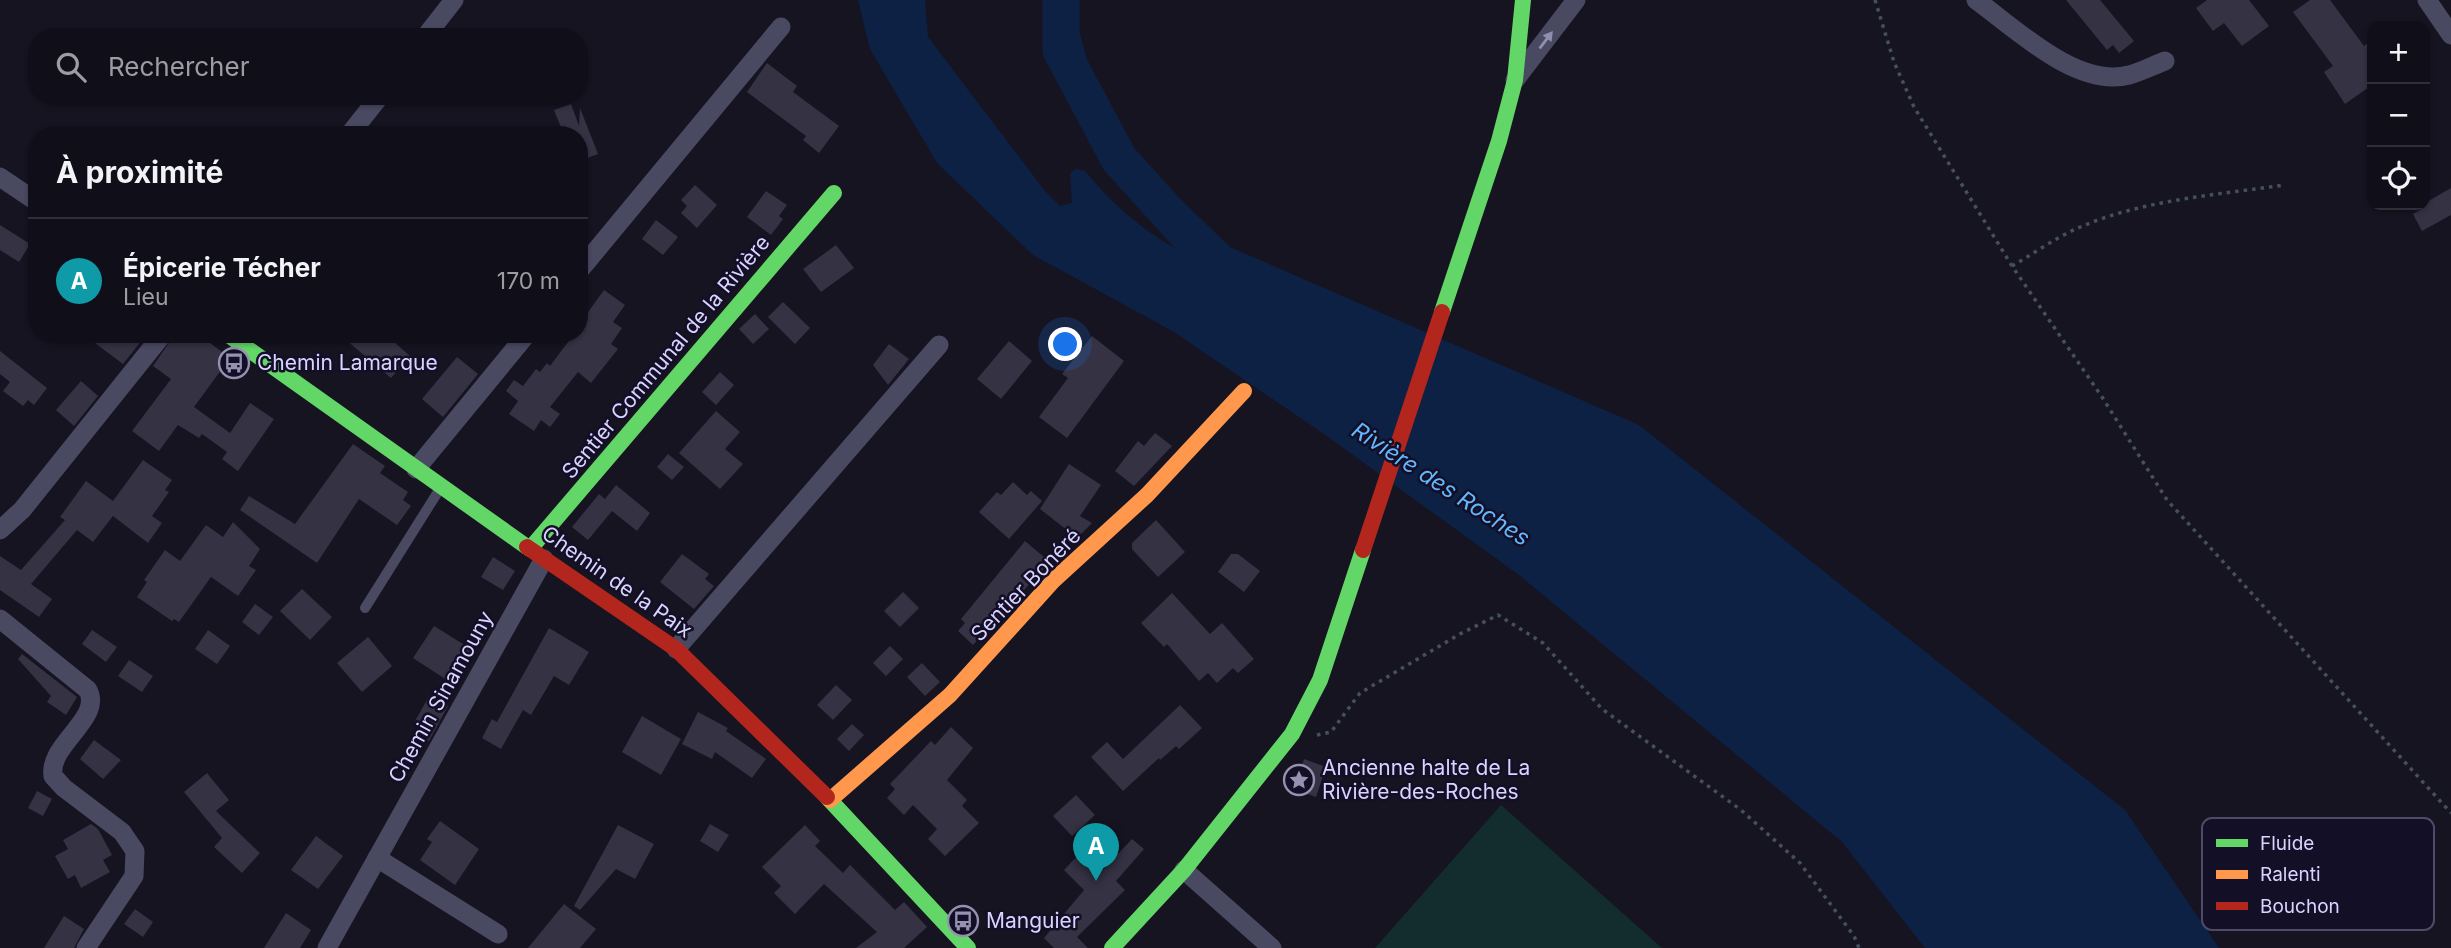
<!DOCTYPE html>
<html lang="fr">
<head>
<meta charset="utf-8">
<style>
  body { margin:0; font-family:Inter,sans-serif; background:#191822; color:#f1f3f6 }
  .controls { position:absolute; right:21px; top:21px; display:grid; overflow:hidden; border-radius:14px; box-shadow:0 2px 5px #0004 }
  .controls button { width:63px; height:63px; display:grid; place-items:center; padding:0; border:0; border-bottom:2px solid #302f38; background:#100f19; color:#f1f3f6; font:35px sans-serif }
  .you { position:absolute; left:1066px; top:345px; width:24px; height:24px; margin:-18px; border:5px solid #fff; border-radius:50%; background:#1a73e8; box-shadow:0 0 0 10px #1a73e833 }
  .badge { display:grid; place-items:center; width:46px; height:46px; border-radius:50%; background:#0f766e; color:#fff; font-size:23px; font-weight:700 }
  .pin { position:absolute; translate:-50% -58px; filter:drop-shadow(0 2px 4px #0008) }
  .pin::after { content:''; position:absolute; top:37px; width:24px; height:21px; background:inherit; clip-path:polygon(0 0,100% 0,50% 100%) }
  .list { margin:0; padding:0; list-style:none }
  h2 { display:flex; justify-content:space-between; align-items:center; height:91px; margin:0; padding:0 28px; font-size:30px }
  h2 small { font-size:23px; font-weight:400; color:#9c9ca2 }
  .list li { display:grid; grid-template-columns:46px 1fr auto; gap:21px; align-items:center; box-sizing:border-box; height:126px; padding:0 28px; border-top:2px solid #302f38 }
  .list b { display:block; font-size:26px; white-space:nowrap }
  .list p { margin:0; font-size:23px; white-space:nowrap; color:#9c9ca2 }
  .list em { font-size:23px; font-style:normal; color:#9c9ca2 }
  .icon { flex:none; width:38px; height:38px; fill:none; stroke:currentColor; stroke-width:2; stroke-linecap:round; stroke-linejoin:round }
  .map { position:relative; flex:none; width:2451px; height:948px; overflow:hidden }
  .search { position:absolute; background:#100f19; box-shadow:0 2px 5px #0004; left:28px; top:28px; width:560px; height:77px; display:flex; align-items:center; gap:18px; box-sizing:border-box; padding:0 24px; border-radius:28px; color:#9c9ca2; font-size:26px }
  .panel { position:absolute; background:#100f19; box-shadow:0 2px 5px #0004; left:28px; top:126px; width:560px; height:217px; border-radius:28px }
  .map>svg:first-child { display:block }
  .garden { fill:#132c2d }
  .water { fill:#0d2144 }
  .lines { fill:none; stroke-linecap:round; stroke-linejoin:round }
  .river { stroke:#0d2144; stroke-width:37 }
  .building { fill:#343243 }
  .path { stroke:#44505f; stroke-width:3.5; stroke-dasharray:3.5 5; stroke-linecap:butt }
  .lane { stroke:#4a4962; stroke-width:10 }
  .street { stroke:#4a4962; stroke-width:19 }
  .fast { stroke:#63d668; stroke-width:16 }
  .slow { stroke:#ff974d; stroke-width:16 }
  .jam { stroke:#b3261e; stroke-width:16 }
  .oneway { fill:#928eb0 }
  .labels { text-anchor:middle; stroke-width:5; stroke-linejoin:round; paint-order:stroke }
  .street-label { font-size:21px; fill:#d9d4ff; stroke:#130f26 }
  .poi-label { font-size:21px; fill:#d9d4ff; stroke:#130f26; text-anchor:start }
  .water-label { font-size:23px; font-style:italic; fill:#62b6ff; stroke:#130f26 }
  .key { fill:#130f26; stroke:#4e4a67; stroke-width:2 }
  .key-label { font-size:19px; fill:#d9d4ff }
</style>
</head>
<body>
<div class="map">
<svg width="2451" height="948" viewBox="0 0 2451 948">
  <rect width="100%" height="100%" fill="#161421"/>
  <!-- garden -->
  <polygon class="garden" points="1501,805 1662,948 1375,948"/>
  <!-- water -->
  <path class="water" d="M858,0H925L928,37L1045,191L1060,206L1072,203L1070,174L1075,169L1085,171C1114,206 1146,234 1187,254L1196,244L1195,237L1119,159L1091,119L1061,50V0H1071L1094,86L1144,164L1230,247L1639,425L2125,810L2219,948H1925L1842,842L1519,575L1324,434L1174,332L1033,255L937,163L870,49Z"/>
  <g class="lines">
    <!-- river -->
    <polyline class="river" points="1061,0 1061,50 1119,159 1196,244 1225,285"/>
  </g>
  <!-- building -->
  <g class="building">
    <polygon points="2066,0 2100,0 2134,41 2119,53 2113,45 2107,50"/>
    <polygon points="2207,0 2249,0 2269,26 2242,46 2224,23 2213,31 2196,8"/>
    <polygon points="2310,0 2330,0 2364,46 2372,40 2372,85 2345,104 2324,72 2333,66 2293,12"/>
    <polygon points="767,63 797,86 793,92 839,126 819,153 803,140 806,136 747,92"/>
    <polygon points="571,104 579,126 580,108 598,154 579,161 579,135 564,135 554,110"/>
    <polygon points="695,185 717,205 697,228 681,213 687,206 681,200"/>
    <polygon points="2451,188 2451,215 2422,231 2413,214 2425,207 2425,203"/>
    <polygon points="766,191 787,205 779,216 783,219 771,235 747,217"/>
    <polygon points="656,220 678,237 663,255 642,239"/>
    <polygon points="0,225 30,244 19,262 0,250"/>
    <polygon points="836,245 854,268 821,292 803,269"/>
    <polygon points="604,290 625,305 613,322 622,328 611,344 618,349 591,383 578,372 550,407 560,414 550,427 541,420 534,431 509,414 518,401 506,391 514,380 523,386 536,369 540,372 547,363 550,366 574,334 579,334 579,328 588,317 586,315"/>
    <polygon points="783,302 810,328 795,344 768,317"/>
    <polygon points="755,314 769,329 753,344 739,329"/>
    <polygon points="83,334 147,334 123,364"/>
    <polygon points="175,334 198,334 230,358 194,407 230,433 250,403 274,419 238,471 222,459 227,452 202,434 199,438 178,425 159,451 132,431 171,379 153,366"/>
    <polygon points="339,334 400,334 394,342 410,356 391,378"/>
    <polygon points="1092,336 1124,361 1067,438 1039,417 1068,378 1062,374"/>
    <polygon points="1009,341 1032,361 1001,399 977,379"/>
    <polygon points="889,344 909,359 888,385 873,365"/>
    <polygon points="0,351 47,388 34,405 28,400 23,406 3,391 10,382 0,374"/>
    <polygon points="457,357 478,374 443,417 422,399"/>
    <polygon points="720,372 734,385 716,405 702,392"/>
    <polygon points="81,381 98,396 74,426 56,410"/>
    <polygon points="716,411 740,432 725,449 743,464 720,489 679,453"/>
    <polygon points="1155,433 1172,446 1134,486 1115,471 1138,441 1144,446"/>
    <polygon points="353,444 385,466 380,473 408,492 403,500 411,506 397,525 359,499 317,563 240,510 249,496 295,524"/>
    <polygon points="668,454 684,467 672,480 657,467"/>
    <polygon points="143,460 172,480 165,490 169,492 152,516 162,523 148,543 113,516 93,542 77,530 31,584 52,599 39,617 0,590 0,556 21,570 65,520 60,517 86,481 113,501"/>
    <polygon points="1069,464 1101,485 1080,516 1092,523 1077,538 1040,509"/>
    <polygon points="1013,482 1027,495 1031,491 1042,501 1009,539 979,512 997,492 1001,495"/>
    <polygon points="616,485 650,513 637,531 612,511 588,540 572,527 599,494 605,499"/>
    <polygon points="1156,520 1185,552 1158,577 1132,549 1132,543"/>
    <polygon points="233,522 260,549 249,566 256,570 238,596 211,577 179,622 174,619 172,621 137,597 147,582 144,580 165,550 180,561 206,525 223,537"/>
    <polygon points="1025,541 1050,562 973,645 958,631 965,623 961,619"/>
    <polygon points="682,554 709,574 705,579 714,586 694,609 660,582"/>
    <polygon points="1231,554 1238,554 1260,571 1244,592 1218,572"/>
    <polygon points="493,557 515,571 503,590 481,577"/>
    <polygon points="302,589 332,617 310,640 280,611"/>
    <polygon points="903,592 919,608 900,627 884,611"/>
    <polygon points="1172,593 1210,634 1222,623 1254,659 1238,673 1233,668 1217,683 1208,673 1199,681 1167,644 1164,647 1141,623"/>
    <polygon points="255,604 273,617 259,635 242,622"/>
    <polygon points="434,626 471,649 450,682 413,658"/>
    <polygon points="549,628 589,652 569,685 554,676 531,715 523,710 501,749 482,738 492,719 497,722"/>
    <polygon points="92,630 117,647 106,662 82,644"/>
    <polygon points="208,630 230,646 217,664 195,649"/>
    <polygon points="368,637 392,666 362,692 337,663"/>
    <polygon points="890,646 903,659 886,676 873,663"/>
    <polygon points="22,654 77,697 66,715 47,702 51,696 18,659"/>
    <polygon points="129,660 153,676 142,692 118,676"/>
    <polygon points="922,663 940,682 925,696 907,677"/>
    <polygon points="836,685 852,700 833,720 817,705"/>
    <polygon points="429,696 448,706 429,741 415,734 419,726 414,723"/>
    <polygon points="1180,705 1202,728 1179,749 1176,746 1160,760 1159,758 1123,791 1091,757 1107,742 1123,759"/>
    <polygon points="698,712 728,728 726,731 766,759 752,778 715,752 712,759 682,744"/>
    <polygon points="642,716 681,739 661,775 622,752"/>
    <polygon points="852,724 864,735 849,751 837,739"/>
    <polygon points="951,727 973,748 947,780 967,800 962,806 979,823 945,856 928,839 937,829 913,805 904,815 887,798 895,789 890,784 931,741 935,745"/>
    <polygon points="94,740 121,760 103,779 80,759"/>
    <polygon points="1304,759 1326,767 1316,797 1294,789"/>
    <polygon points="207,773 229,800 216,811 260,853 242,873 214,847 222,838 184,792"/>
    <polygon points="37,791 52,799 43,816 28,808"/>
    <polygon points="1076,795 1095,815 1072,836 1053,816"/>
    <polygon points="440,821 479,849 455,885 420,860 432,842 427,839"/>
    <polygon points="91,824 98,829 112,855 103,860 110,872 81,888 75,875 68,879 55,856 68,849 63,840"/>
    <polygon points="710,824 729,835 718,852 700,841"/>
    <polygon points="618,825 654,844 635,879 616,869 580,910 574,906"/>
    <polygon points="805,825 820,841 815,846 843,873 850,865 895,910 904,902 927,927 904,948 856,948 877,932 824,884 795,914 774,893 781,886 762,867"/>
    <polygon points="316,836 343,856 318,889 291,870"/>
    <polygon points="1132,839 1144,849 1116,881 1125,890 1077,937 1088,948 1054,948 1044,938 1084,890 1064,870 1080,853 1100,873"/>
    <polygon points="564,904 596,929 580,948 528,948"/>
    <polygon points="135,909 153,922 143,937 124,924"/>
    <polygon points="286,913 311,930 300,948 264,948"/>
    <polygon points="64,916 84,929 74,948 44,948"/>
  </g>
  <g class="lines">
    <!-- path -->
    <g class="path">
      <polyline points="1875,0 1894,62 1914,107 2012,266 2102,397 2167,500 2451,813"/>
      <path d="M2012,266C2033,254 2055,238 2078,228C2141,200 2216,195 2284,185"/>
      <polyline points="1317,735 1331,732 1360,693 1460,634 1498,615 1543,643 1602,709 1741,810 1800,863 1854,936 1859,948"/>
    </g>
    <!-- lane -->
    <polyline class="lane" points="365,608 441,487"/>
    <!-- street -->
    <g class="street">
      <path d="M1976,0C2015,28 2077,89 2129,75C2141,72 2154,65 2165,61"/>
      <polyline points="2427,0 2451,35"/>
      <polyline points="425,37 454,0"/>
      <polyline points="1515,80 1576,0"/>
      <polyline points="349,135 380,96"/>
      <polyline points="0,177 37,202"/>
      <polyline points="579,271 781,27"/>
      <polyline points="416,469 527,334"/>
      <polyline points="0,530 22,510 163,334"/>
      <path d="M0,619L88,690C103,719 48,744 53,776L64,788L122,832L135,851L134,876L86,948"/>
      <polyline points="676,649 939,345"/>
      <polyline points="377,858 498,934"/>
      <polyline points="1184,870 1272,948"/>
      <polyline points="327,948 544,559"/>
    </g>
    <!-- fast -->
    <g class="fast">
      <polyline points="1442,312 1499,141 1515,80 1523,0"/>
      <polyline points="227,334 527,547"/>
      <polyline points="530,549 834,193"/>
      <polyline points="827,797 968,948"/>
      <polyline points="1112,948 1184,870 1292,734 1320,680 1363,550"/>
    </g>
    <!-- slow -->
    <polyline class="slow" points="830,800 950,695 1054,580 1147,495 1244,391"/>
    <!-- jam -->
    <g class="jam">
      <polyline points="527,547 676,649 827,797"/>
      <polyline points="1363,550 1442,312"/>
    </g>
  </g>
  <!-- one-way arrows -->
  <defs><path id="oneway-solid" d="M-6-.8H1V-3.2L6.5 0L1 3.2V.8H-6Z" transform="scale(1.75)"/></defs>
  <use class="oneway" href="#oneway-solid" transform="translate(1546 40) rotate(-53)"/>
  <!-- icons -->
  <defs>
    <g id="bus-ring" transform="scale(1.575)"><circle r="9.5" fill="#130f26" stroke="#9591b1" stroke-width="1.5"/><path d="M-5-6H5V4H4V6H2V4H-2V6H-4V4H-5ZM-3.5-4V0h7V-4ZM-3.5 1.2v1.5H-2V1.2ZM2 1.2v1.5H3.5V1.2Z" fill="#9591b1"/></g>
    <g id="sight-ring" transform="scale(1.575)"><circle r="9.5" fill="#130f26" stroke="#9591b1" stroke-width="1.5"/><path d="M0-6L1.8-2.2L6-1.7L2.9 1.2L3.7 5.4L0 3.3L-3.7 5.4L-2.9 1.2L-6-1.7L-1.8-2.2Z" fill="#9591b1"/></g>
  </defs>
  <g fill-rule="evenodd">
    <use href="#bus-ring" x="234" y="363"/>
    <use href="#sight-ring" x="1299" y="780"/>
    <use href="#bus-ring" x="963" y="921"/>
  </g>
  <g class="labels">
    <!-- street labels -->
    <g class="street-label">
      <text transform="translate(666 357) rotate(-50)" y="7">Sentier Communal de la Rivière</text>
      <text transform="translate(617 582) rotate(35)" y="7">Chemin de la Paix</text>
      <text transform="translate(1026 585) rotate(-46)" y="7">Sentier Bonéré</text>
      <text transform="translate(441 697) rotate(-61)" y="7">Chemin Sinamouny</text>
    </g>
    <!-- poi labels -->
    <g class="poi-label">
      <text x="257" y="370">Chemin Lamarque</text>
      <text x="1322" y="775">Ancienne halte de La<tspan x="1322" dy="24">Rivière-des-Roches</tspan></text>
      <text x="986" y="928">Manguier</text>
    </g>
    <!-- water labels -->
    <g class="water-label">
      <text transform="translate(1441 484) rotate(33)" y="8">Rivière des Roches</text>
    </g>
  </g>
  <!-- legend -->
  <rect x="2202" y="818" width="232" height="112" rx="10" class="key"/>
  <rect x="2216" y="839" width="32" height="8" fill="#63d668"/>
  <rect x="2216" y="870" width="32" height="9" fill="#ff974d"/>
  <rect x="2216" y="902" width="32" height="8" fill="#b3261e"/>
  <g class="key-label">
    <text x="2260" y="850">Fluide</text>
    <text x="2260" y="881">Ralenti</text>
    <text x="2260" y="913">Bouchon</text>
  </g>
</svg>
<div class="controls">
<button>+</button>
<button>−</button>
<button><svg class="icon" aria-label="locate" viewBox="0 0 24 24"><circle cx="12" cy="12" r="6"/><path d="M12 2v4M12 18v4M2 12h4M18 12h4"/></svg></button>
</div>
<div class="you"></div>
<div class="pin badge" style="left:1096px;top:881px;background:#0f9aa8">A</div>
<div class="search"><svg class="icon" aria-label="search" viewBox="0 0 24 24"><circle cx="10" cy="10" r="6"/><path d="M15 15l6 6"/></svg>Rechercher</div>
<section class="panel">
<h2>À proximité<small></small></h2>
<ul class="list">
<li><span class="badge" style="background:#0f9aa8">A</span><div><b>Épicerie Técher</b><p>Lieu</p></div><em>170 m</em></li>
</ul>
</section>
</div>
</body>
</html>
